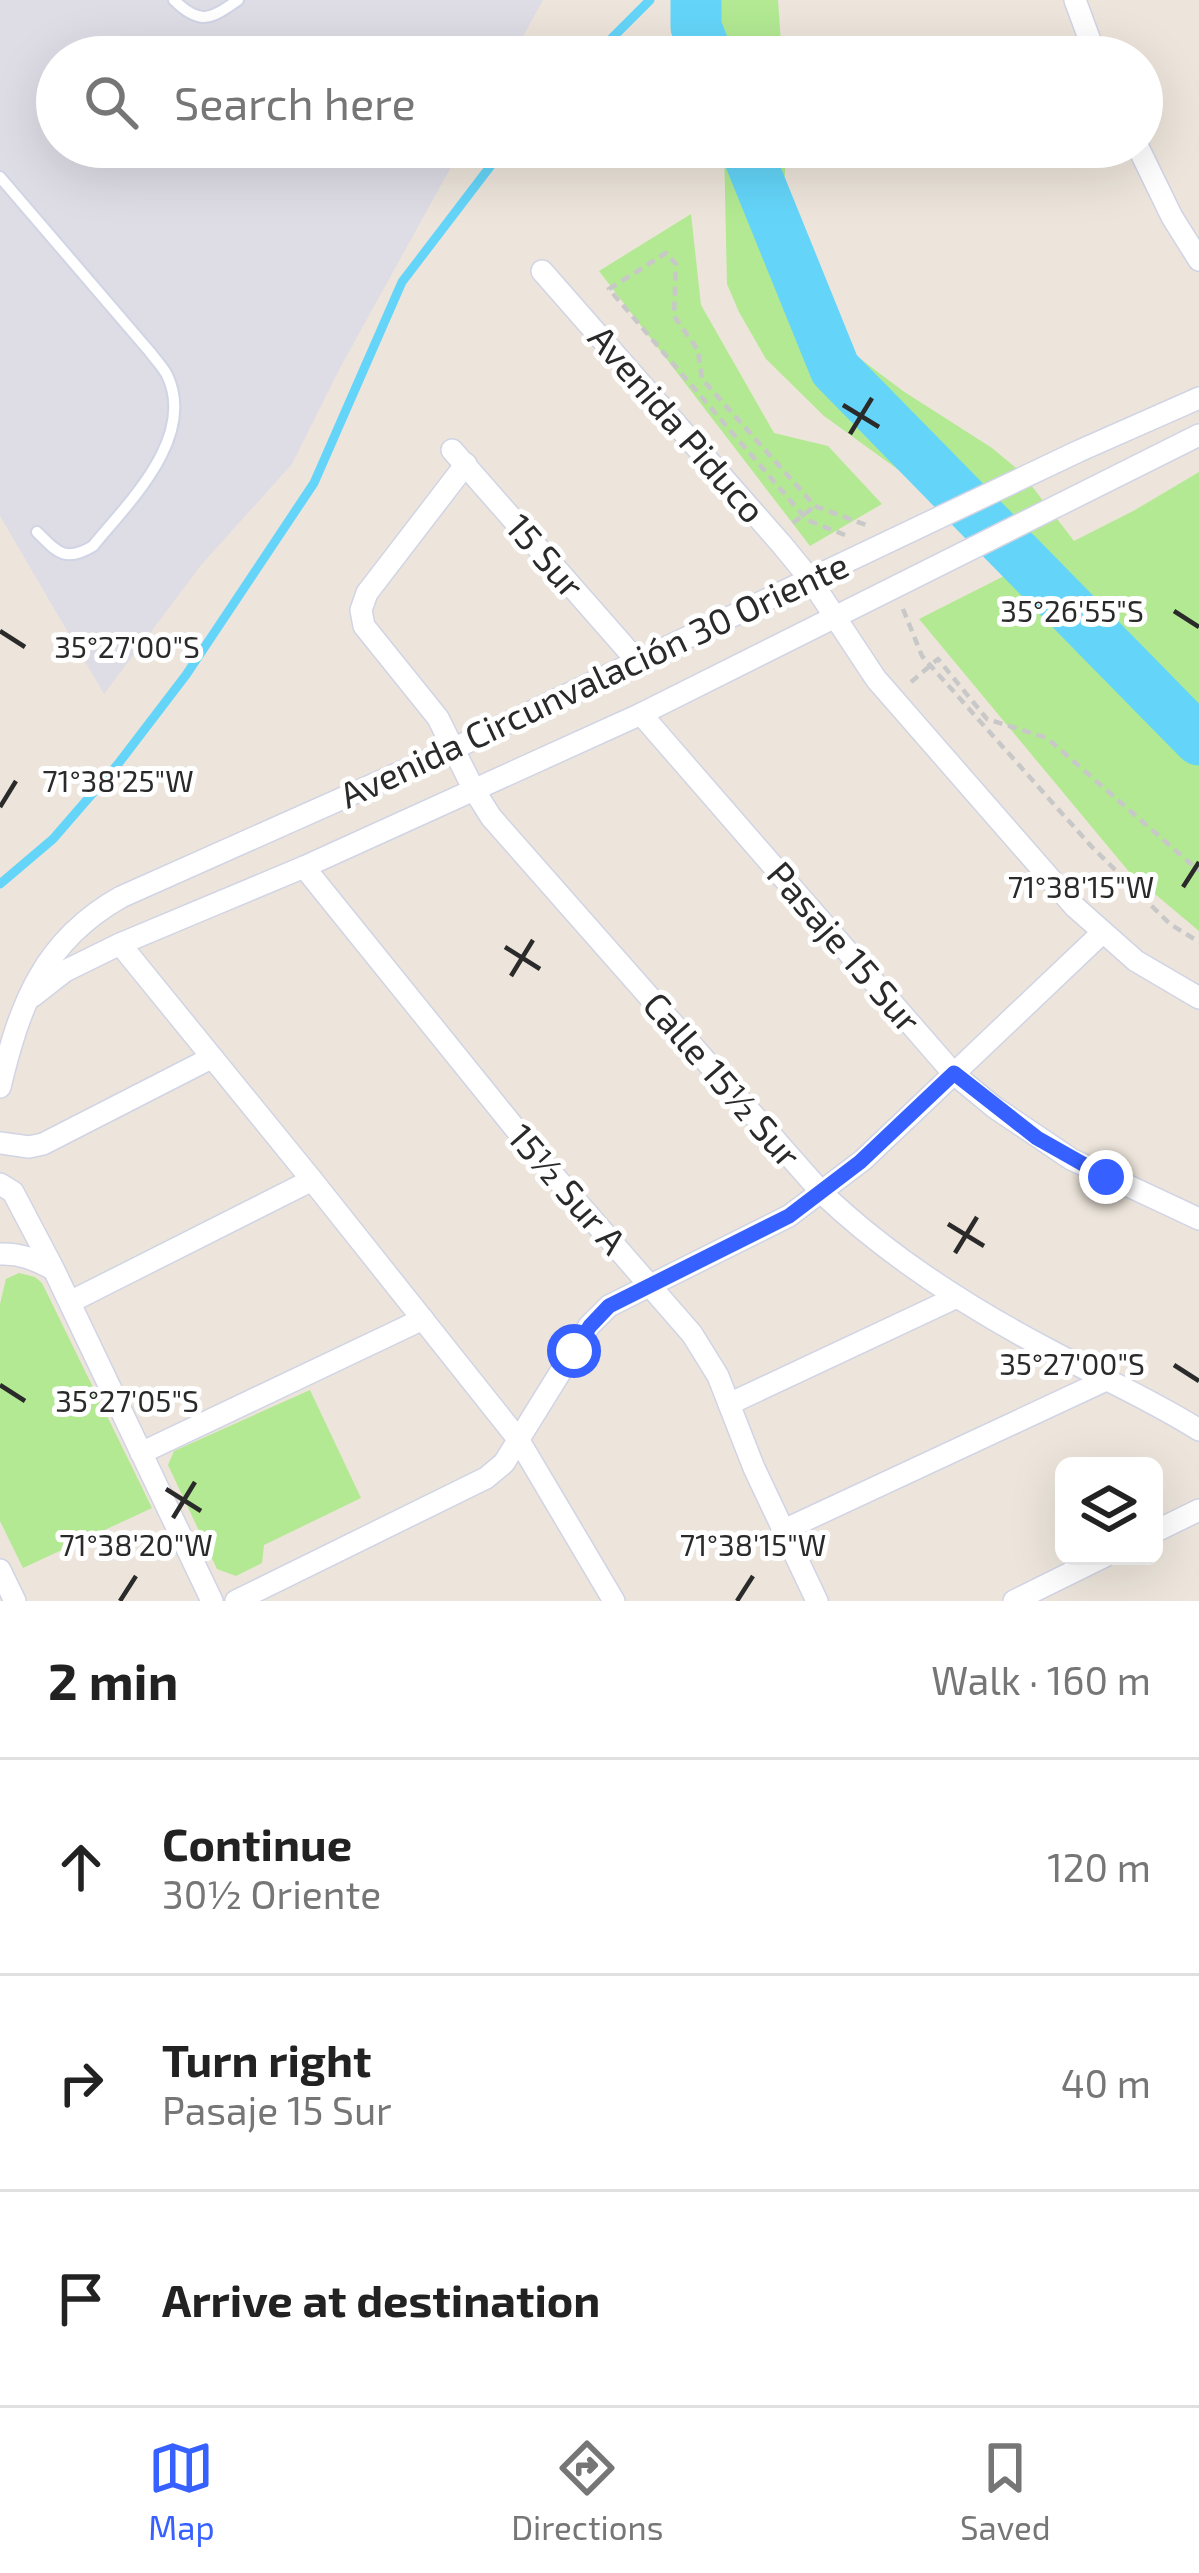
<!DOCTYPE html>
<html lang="en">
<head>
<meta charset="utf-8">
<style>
  body { margin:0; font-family:"Exo 2",sans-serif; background:#f6f6f6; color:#222 }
  .controls { position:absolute; right:36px; bottom:36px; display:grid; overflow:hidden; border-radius:18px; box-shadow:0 12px 48px #0002 }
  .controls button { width:108px; height:108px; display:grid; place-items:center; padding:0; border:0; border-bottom:3px solid #e0e0e0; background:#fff; color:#222; font:60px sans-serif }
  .stop { position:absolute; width:36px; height:36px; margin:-27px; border:9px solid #3660ff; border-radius:50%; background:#fff }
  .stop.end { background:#3660ff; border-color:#fff; box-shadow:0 3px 12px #0008 }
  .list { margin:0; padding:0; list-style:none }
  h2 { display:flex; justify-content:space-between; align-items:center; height:156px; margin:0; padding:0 48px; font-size:51px }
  h2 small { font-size:39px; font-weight:400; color:#767676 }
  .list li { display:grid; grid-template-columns:78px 1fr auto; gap:36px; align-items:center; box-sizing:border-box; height:216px; padding:0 48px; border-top:3px solid #e0e0e0 }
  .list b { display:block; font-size:45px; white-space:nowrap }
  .list p { margin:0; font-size:39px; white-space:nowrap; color:#767676 }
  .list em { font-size:39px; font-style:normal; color:#767676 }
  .icon { flex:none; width:66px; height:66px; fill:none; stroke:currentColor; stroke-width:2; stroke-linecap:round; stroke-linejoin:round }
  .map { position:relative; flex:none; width:1199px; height:1601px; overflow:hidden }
  .search { position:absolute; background:#fff; box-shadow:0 12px 48px #0002; left:36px; right:36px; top:36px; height:132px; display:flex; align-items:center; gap:30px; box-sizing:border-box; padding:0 42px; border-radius:66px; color:#767676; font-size:45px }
  .sheet { height:804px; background:#fff }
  nav { display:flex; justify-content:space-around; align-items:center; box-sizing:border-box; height:168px; border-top:3px solid #e0e0e0; background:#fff; font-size:33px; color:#767676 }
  nav a { display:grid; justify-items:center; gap:6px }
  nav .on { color:#3660ff }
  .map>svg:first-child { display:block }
  .industrial { fill:#dedce5 }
  .green { fill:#b2e992 }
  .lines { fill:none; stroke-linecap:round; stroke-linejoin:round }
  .stream { stroke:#64d5f9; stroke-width:9 }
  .river { stroke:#64d5f9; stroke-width:51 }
  .service-casing { stroke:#d0d4e4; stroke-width:14 }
  .minor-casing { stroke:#d0d4e4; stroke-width:24 }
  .path { stroke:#c8c8c8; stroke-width:4.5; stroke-dasharray:9 6; stroke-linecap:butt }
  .service { stroke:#fff; stroke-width:10 }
  .minor { stroke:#fff; stroke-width:21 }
  .route { stroke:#3660ff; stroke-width:15 }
  .ticks { fill:none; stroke:#2a2a2a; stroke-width:4.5 }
  .labels { text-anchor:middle; stroke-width:10; stroke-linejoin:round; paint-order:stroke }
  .street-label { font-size:36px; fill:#2a2a2a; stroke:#fff }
  .ticks-label { font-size:30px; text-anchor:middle; fill:#2a2a2a; stroke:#fff; stroke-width:10; stroke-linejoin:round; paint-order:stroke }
</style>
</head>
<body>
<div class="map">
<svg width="1199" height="1601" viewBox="0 0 1199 1601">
  <rect width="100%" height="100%" fill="#ede5db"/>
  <!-- industrial -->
  <polygon class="industrial" points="0,0 543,0 512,57 57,57 57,147 462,147 340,368 292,464 202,564 104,694 0,516"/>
  <!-- green -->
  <g class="green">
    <polygon points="715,0 778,0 782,57 721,57"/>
    <polygon points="724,147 786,147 784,195 790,270 842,345 903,391 992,448 1021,472 1074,541 1135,510 1199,472 1199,931 1130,873 919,619 1012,572 900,471 824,416 766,359 739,312 727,284"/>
    <polygon points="691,214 701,305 774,433 828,446 882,504 810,546 599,271"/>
    <polygon points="19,1273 35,1277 42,1283 152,1508 23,1568 0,1521 0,1304 6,1279"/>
    <polygon points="310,1390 361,1498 264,1545 262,1563 236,1576 217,1569 168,1465 174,1451"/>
  </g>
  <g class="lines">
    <!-- stream -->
    <g class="stream">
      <polyline points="593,57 650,0"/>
      <polyline points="0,884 53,839 118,764 186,675 314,483 402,282 505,147"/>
    </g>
    <!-- river -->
    <g class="river">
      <polyline points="696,0 696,27 708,57"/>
      <polyline points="745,147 835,369 1199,740"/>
    </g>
    <!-- service casing -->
    <g class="service-casing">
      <g id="service">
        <path d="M174,0C200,26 211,19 238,0"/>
        <path d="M0,177L150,352C155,359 163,367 167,375C197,437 128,503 93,546C65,563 57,552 37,532"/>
      </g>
    </g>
    <!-- minor casing -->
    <g class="minor-casing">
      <g id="minor">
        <polyline points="1075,0 1096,57"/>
        <polyline points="1138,147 1172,217 1199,260"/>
        <polyline points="542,271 783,546 810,579 876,679 1075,907 1136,961 1199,998"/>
        <polyline points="452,450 638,662"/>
        <path d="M466,464L367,593L361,610L364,626L438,718L474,790L491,817L822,1193C890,1258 969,1308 1051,1351C1101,1378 1152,1400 1199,1430"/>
        <polyline points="641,714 954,1074 994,1107 1071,1159 1199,1219"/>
        <polyline points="304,867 543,1163 692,1334 718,1376 754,1468 817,1601"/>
        <polyline points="120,944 312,1180 518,1439 614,1601"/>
        <polyline points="33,996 65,971 120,944 304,867 641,714 1199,435"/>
        <path d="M0,1087C20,1004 43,941 121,897L453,749L1079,451L1199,398"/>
        <polyline points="0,1143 29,1147 43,1144 211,1058"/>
        <polyline points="0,1184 13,1192 54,1270 212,1601"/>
        <path d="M0,1254C21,1253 35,1260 53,1269"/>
        <polyline points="70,1302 312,1180"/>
        <polyline points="729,1404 957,1297"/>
        <polyline points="141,1453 423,1319"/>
        <polyline points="782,1531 1108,1379"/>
        <polyline points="1154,1532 1199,1510"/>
        <polyline points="0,1570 15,1601"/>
        <polyline points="236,1601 486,1478 504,1463 589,1326 609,1306 789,1216 863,1160 1102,933"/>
        <polyline points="1014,1601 1105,1556"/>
      </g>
    </g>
    <!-- path -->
    <g class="path">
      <polyline points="793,523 815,506"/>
      <polyline points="845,535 807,520 609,289 666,253 676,264 674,316 698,350 702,379 815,506 866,525"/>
      <polyline points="903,609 922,656 1091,846 1170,924 1199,942"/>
      <polyline points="911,682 938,659 987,719 1047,738 1199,871"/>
    </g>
    <!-- service -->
    <use href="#service" class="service"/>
    <!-- minor -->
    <use href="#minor" class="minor"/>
  </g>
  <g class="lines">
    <!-- route -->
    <polyline class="route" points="574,1351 590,1326 609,1306 789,1216 860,1162 954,1073 1037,1138 1106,1177"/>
  </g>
  <!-- ticks -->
  <path class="ticks" d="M843,405L879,427M850,434L872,398M1174,611L1199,627M0,631L25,647M0,807L16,781M1183,887L1199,862M505,947L540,969M511,976L533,940M948,1224L984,1246M955,1253L977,1217M1174,1365L1199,1381M0,1385L25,1401M166,1489L201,1511M173,1518L195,1482M120,1601L136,1576M737,1601L753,1576"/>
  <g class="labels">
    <!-- street labels -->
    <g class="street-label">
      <text transform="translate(677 424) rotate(49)" y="13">Avenida Piduco</text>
      <text transform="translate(545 556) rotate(49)" y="13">15 Sur</text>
      <text transform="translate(594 680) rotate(-25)" y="13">Avenida Circunvalación 30 Oriente</text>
      <text transform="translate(844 947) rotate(49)" y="13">Pasaje 15 Sur</text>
      <text transform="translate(722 1080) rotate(49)" y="13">Calle 15½ Sur</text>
      <text transform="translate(567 1189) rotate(49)" y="13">15½ Sur A</text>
    </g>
  </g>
  <g class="ticks-label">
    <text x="1072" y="622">35°26'55"S</text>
    <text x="127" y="658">35°27'00"S</text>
    <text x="118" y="792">71°38'25"W</text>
    <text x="1081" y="898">71°38'15"W</text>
    <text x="1072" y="1375">35°27'00"S</text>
    <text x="127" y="1412">35°27'05"S</text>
    <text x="136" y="1556">71°38'20"W</text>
    <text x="753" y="1556">71°38'15"W</text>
  </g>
</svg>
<div class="controls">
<button><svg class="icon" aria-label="layers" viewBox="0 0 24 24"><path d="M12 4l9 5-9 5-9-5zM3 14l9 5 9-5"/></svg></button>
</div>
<div class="stop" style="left:574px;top:1351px"></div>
<div class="stop end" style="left:1106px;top:1177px"></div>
<div class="search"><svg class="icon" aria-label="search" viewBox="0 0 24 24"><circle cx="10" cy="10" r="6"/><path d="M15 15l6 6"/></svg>Search here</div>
</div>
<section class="sheet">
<h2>2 min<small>Walk · 160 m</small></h2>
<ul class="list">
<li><svg class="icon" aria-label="ahead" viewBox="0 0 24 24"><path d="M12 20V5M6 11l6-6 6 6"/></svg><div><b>Continue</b><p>30½ Oriente</p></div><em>120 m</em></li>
<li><svg class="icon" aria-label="right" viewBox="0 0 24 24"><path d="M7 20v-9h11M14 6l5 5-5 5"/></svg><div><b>Turn right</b><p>Pasaje 15 Sur</p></div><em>40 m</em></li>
<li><svg class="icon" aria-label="arrive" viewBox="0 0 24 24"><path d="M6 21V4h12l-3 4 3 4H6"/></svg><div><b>Arrive at destination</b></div></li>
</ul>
</section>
<nav>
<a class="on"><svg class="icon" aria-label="map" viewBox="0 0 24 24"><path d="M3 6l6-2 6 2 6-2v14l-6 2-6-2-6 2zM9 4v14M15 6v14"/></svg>Map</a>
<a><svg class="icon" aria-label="directions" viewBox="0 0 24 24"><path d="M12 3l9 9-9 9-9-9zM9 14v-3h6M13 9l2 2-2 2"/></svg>Directions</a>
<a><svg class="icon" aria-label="saved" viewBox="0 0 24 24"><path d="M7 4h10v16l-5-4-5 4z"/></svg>Saved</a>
</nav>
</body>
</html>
